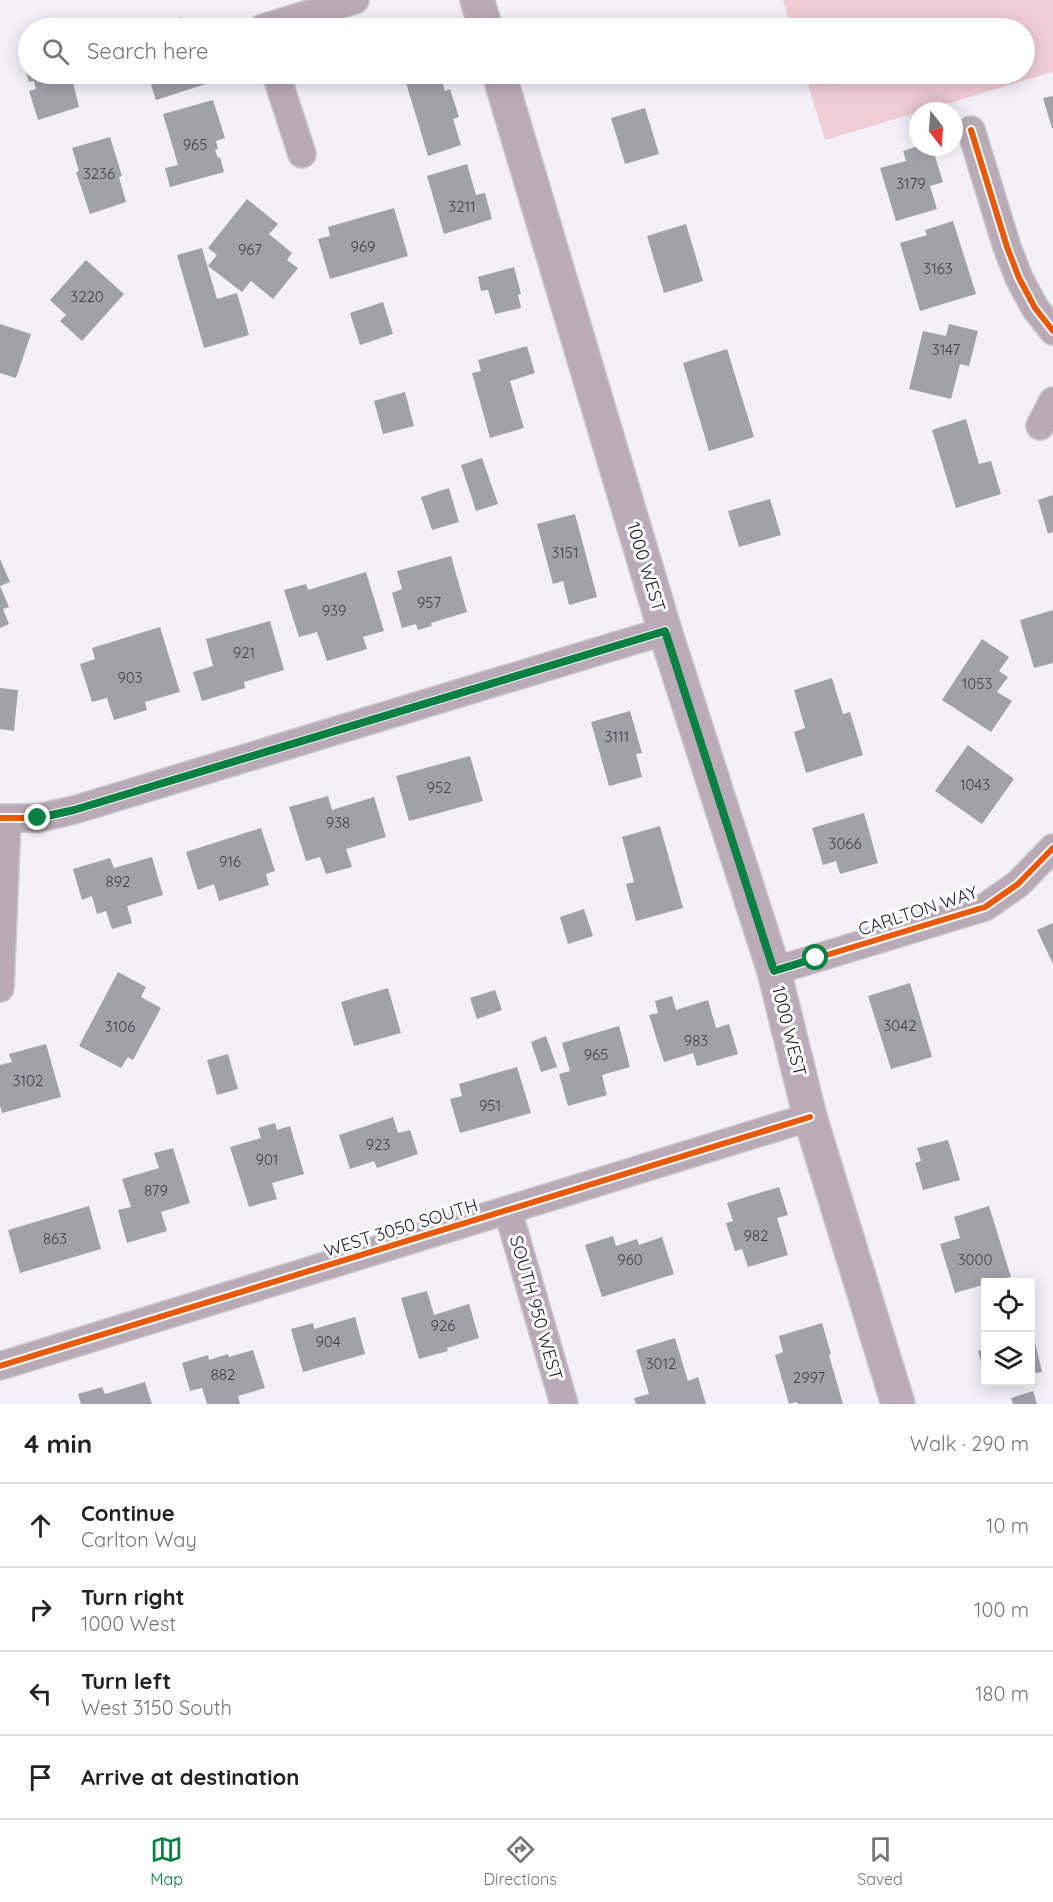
<!DOCTYPE html>
<html lang="en">
<head>
<meta charset="utf-8">
<style>
  body { margin:0; font-family:Quicksand,sans-serif; background:#f2f2f2; color:#222 }
  .controls { position:absolute; right:18px; bottom:18px; display:grid; overflow:hidden; border-radius:0px; box-shadow:0 3px 15px #0003 }
  .controls button { width:54px; height:54px; display:grid; place-items:center; padding:0; border:0; border-bottom:2px solid #e0e0e0; background:#fff; color:#222; font:30px sans-serif }
  .compass { position:absolute; left:909px; top:102px; width:54px; height:54px; border-radius:50%; background:#fff; box-shadow:0 3px 15px #0003; rotate:163deg }
  .stop { position:absolute; width:18px; height:18px; margin:-14px; border:4px solid #0b8043; border-radius:50%; background:#fff }
  .stop.end { background:#0b8043; border-color:#fff; box-shadow:0 2px 6px #0008 }
  .list { margin:0; padding:0; list-style:none }
  h2 { display:flex; justify-content:space-between; align-items:center; height:78px; margin:0; padding:0 24px; font-size:26px }
  h2 small { font-size:20px; font-weight:400; color:#767676 }
  .list li { display:grid; grid-template-columns:39px 1fr auto; gap:18px; align-items:center; box-sizing:border-box; height:84px; padding:0 24px; border-top:2px solid #e0e0e0 }
  .list b { display:block; font-size:22px; white-space:nowrap }
  .list p { margin:0; font-size:20px; white-space:nowrap; color:#767676 }
  .list em { font-size:20px; font-style:normal; color:#767676 }
  .icon { flex:none; width:33px; height:33px; fill:none; stroke:currentColor; stroke-width:2; stroke-linecap:round; stroke-linejoin:round }
  .map { position:relative; flex:none; width:1053px; height:1404px; overflow:hidden }
  .search { position:absolute; background:#fff; box-shadow:0 3px 15px #0003; left:18px; right:18px; top:18px; height:66px; display:flex; align-items:center; gap:15px; box-sizing:border-box; padding:0 21px; border-radius:33px; color:#767676; font-size:22px }
  .sheet { height:414px; background:#fff }
  nav { display:flex; justify-content:space-around; align-items:center; box-sizing:border-box; height:84px; border-top:2px solid #e0e0e0; background:#fff; font-size:16px; color:#767676 }
  nav a { display:grid; justify-items:center; gap:3px }
  nav .on { color:#0b8043 }
  .map>svg:first-child { display:block }
  .green { fill:#f0cdd6 }
  .building { fill:#a1a1a9 }
  .lines { fill:none; stroke-linecap:round; stroke-linejoin:round }
  .minor-casing { stroke:#cdcbd2; stroke-width:30 }
  .major-casing { stroke:#cdcbd2; stroke-width:36 }
  .minor { stroke:#b8aab6; stroke-width:27 }
  .major { stroke:#b9abb8; stroke-width:33 }
  .cycleway-casing { stroke:#fdfdfd; stroke-width:10 }
  .cycleway { stroke:#e8590c; stroke-width:6 }
  .route { stroke:#0b8043; stroke-width:8 }
  .labels { text-anchor:middle; stroke-width:6; stroke-linejoin:round; paint-order:stroke }
  .number-label { font-size:15px; fill:#413f48 }
  .street-label { font-size:18px; fill:#211e27; stroke:#fdfdfd }
</style>
</head>
<body>
<div class="map">
<svg width="1053" height="1404" viewBox="0 0 1053 1404">
  <rect width="100%" height="100%" fill="#f3f0f8"/>
  <!-- green -->
  <polygon class="green" points="783,0 1053,0 1053,72 825,140 805,74 1024,74 1024,28 792,28"/>
  <!-- building -->
  <g class="building">
    <polygon points="182,17 185,28 148,28"/>
    <polygon points="28,48 28,74 71,74 79,107 38,120 29,91 36,89 34,81 29,82 19,51"/>
    <polygon points="150,74 205,74 209,83 156,100 151,85 154,84"/>
    <polygon points="412,74 440,74 445,91 450,89 459,117 453,119 461,145 428,156 404,76"/>
    <polygon points="1053,96 1053,128 1052,128 1043,98"/>
    <polygon points="213,100 225,138 216,141 218,149 215,150 218,158 220,157 224,172 170,187 165,168 178,165 163,114"/>
    <polygon points="645,108 659,154 625,164 611,118"/>
    <polygon points="110,137 122,176 119,177 126,202 90,214 76,172 79,171 72,148"/>
    <polygon points="918,146 932,147 943,182 930,186 937,209 896,221 880,168 906,161 903,151"/>
    <polygon points="467,164 476,195 485,193 492,219 444,234 427,176"/>
    <polygon points="247,199 278,224 269,234 292,253 287,260 298,268 273,299 251,281 242,292 208,266 217,255 208,248"/>
    <polygon points="394,208 408,256 330,279 318,239 330,236 328,227"/>
    <polygon points="953,221 976,294 920,311 900,243 927,235 925,230"/>
    <polygon points="686,224 703,281 664,293 647,236"/>
    <polygon points="202,248 217,299 237,293 249,335 204,348 177,255"/>
    <polygon points="86,260 124,294 82,341 60,321 66,315 50,300"/>
    <polygon points="514,267 521,294 518,295 521,308 495,314 488,290 481,291 478,277"/>
    <polygon points="383,302 393,334 360,345 350,313"/>
    <polygon points="0,324 31,334 16,378 0,373"/>
    <polygon points="949,324 978,331 969,366 960,364 951,399 909,389 923,331 946,336"/>
    <polygon points="527,346 535,373 510,381 524,428 490,438 472,373 481,371 478,360"/>
    <polygon points="727,349 754,437 709,451 683,363"/>
    <polygon points="405,392 414,426 383,434 374,401"/>
    <polygon points="966,419 979,464 991,461 1001,494 956,508 932,430"/>
    <polygon points="482,458 498,504 476,511 461,465"/>
    <polygon points="449,488 459,522 432,530 421,497"/>
    <polygon points="1053,495 1053,532 1048,534 1038,500"/>
    <polygon points="770,499 781,535 739,547 728,511"/>
    <polygon points="575,514 597,597 569,605 563,581 553,584 537,524"/>
    <polygon points="451,556 467,612 431,623 432,626 418,630 416,624 402,628 392,593 402,589 397,571"/>
    <polygon points="0,559 10,582 0,586"/>
    <polygon points="366,572 384,631 363,637 367,649 327,661 317,632 299,637 284,590 306,584 308,590"/>
    <polygon points="0,586 9,607 3,609 9,624 0,628"/>
    <polygon points="1053,610 1053,663 1034,668 1020,620"/>
    <polygon points="270,621 284,670 244,682 245,688 202,701 193,672 213,666 206,639"/>
    <polygon points="160,627 180,692 145,702 147,710 114,720 107,698 92,702 80,664 95,659 92,648"/>
    <polygon points="982,639 1009,657 999,671 1008,677 997,692 1012,701 991,732 942,700"/>
    <polygon points="832,678 843,714 850,712 863,755 806,773 794,732 805,728 794,690"/>
    <polygon points="0,688 18,690 14,731 0,729"/>
    <polygon points="630,711 642,753 636,754 642,777 609,786 591,722"/>
    <polygon points="968,745 1014,779 982,824 935,791"/>
    <polygon points="470,756 483,801 409,821 396,776"/>
    <polygon points="328,796 332,810 374,797 386,837 346,849 352,867 326,874 320,857 306,861 289,807"/>
    <polygon points="864,813 878,863 840,874 836,861 823,865 812,828"/>
    <polygon points="660,826 683,908 636,921 626,884 634,882 622,837"/>
    <polygon points="261,828 275,871 266,874 269,885 219,901 214,884 198,890 186,852"/>
    <polygon points="152,857 163,895 127,906 132,923 112,929 106,911 97,914 92,896 82,900 73,869 110,858 114,868"/>
    <polygon points="584,909 593,936 568,944 560,917"/>
    <polygon points="1053,923 1053,964 1037,930"/>
    <polygon points="118,972 146,987 141,997 161,1008 133,1060 128,1057 121,1068 79,1046"/>
    <polygon points="910,983 932,1057 891,1069 868,996"/>
    <polygon points="388,988 401,1033 354,1046 341,1002"/>
    <polygon points="495,990 502,1010 477,1019 470,998"/>
    <polygon points="672,996 676,1010 708,1000 716,1028 729,1024 738,1054 697,1066 693,1053 664,1062 649,1015 658,1013 655,1001"/>
    <polygon points="619,1026 630,1067 602,1075 607,1095 568,1106 559,1074 570,1071 562,1043"/>
    <polygon points="546,1036 557,1067 541,1072 531,1042"/>
    <polygon points="46,1044 61,1097 2,1113 0,1106 0,1065 12,1062 9,1054"/>
    <polygon points="228,1054 238,1089 217,1095 207,1060"/>
    <polygon points="517,1067 531,1113 460,1133 450,1099 462,1096 459,1084"/>
    <polygon points="393,1117 398,1133 410,1130 418,1154 377,1168 374,1161 350,1169 339,1135"/>
    <polygon points="275,1123 277,1130 290,1126 304,1174 272,1183 277,1199 249,1207 230,1147 261,1138 258,1128"/>
    <polygon points="948,1140 960,1180 923,1190 915,1163 921,1161 917,1148"/>
    <polygon points="173,1148 190,1203 161,1212 167,1231 127,1243 118,1210 131,1207 122,1179 159,1168 154,1153"/>
    <polygon points="779,1187 788,1215 777,1218 788,1255 748,1267 742,1249 735,1251 726,1223 733,1221 727,1203"/>
    <polygon points="89,1206 101,1249 20,1273 8,1230"/>
    <polygon points="989,1206 1011,1277 986,1282 986,1284 955,1293 940,1244 960,1238 954,1217"/>
    <polygon points="613,1236 616,1246 637,1239 639,1245 662,1237 674,1274 602,1297 585,1245"/>
    <polygon points="427,1291 434,1315 469,1304 479,1338 447,1348 448,1351 419,1359 401,1298"/>
    <polygon points="355,1317 365,1354 303,1372 291,1329 313,1323 314,1329"/>
    <polygon points="822,1323 831,1354 829,1355 843,1404 798,1404 797,1402 789,1404 775,1355 783,1352 779,1336"/>
    <polygon points="675,1338 688,1381 698,1377 706,1404 636,1404 634,1398 649,1394 636,1350"/>
    <polygon points="1030,1338 1034,1338 1042,1372 1030,1374"/>
    <polygon points="986,1349 986,1377 985,1377 978,1351"/>
    <polygon points="253,1350 265,1388 238,1396 240,1404 207,1404 202,1388 190,1391 182,1363 208,1355 209,1360 228,1354 229,1357"/>
    <polygon points="145,1382 152,1404 81,1404 78,1394 102,1387 105,1394"/>
    <polygon points="1033,1391 1037,1404 1013,1404 1011,1398"/>
  </g>
  <g class="lines">
    <!-- minor casing -->
    <g class="minor-casing">
      <g id="minor">
        <polyline points="263,28 355,0"/>
        <polyline points="276,74 302,154"/>
        <polyline points="971,130 1007,247 1019,278 1035,308 1053,331"/>
        <polyline points="1040,426 1053,401"/>
        <polyline points="0,818 38,818 74,810 665,631"/>
        <polyline points="774,971 985,907 1018,884 1053,848"/>
        <polyline points="0,988 7,819"/>
        <polyline points="508,1211 564,1404"/>
        <polyline points="0,1366 810,1117"/>
      </g>
    </g>
    <!-- major casing -->
    <g class="major-casing">
      <g id="major">
        <polyline points="477,0 486,28"/>
        <polyline points="499,74 665,631 774,971 810,1117 898,1404"/>
      </g>
    </g>
    <!-- minor -->
    <use href="#minor" class="minor"/>
    <!-- major -->
    <use href="#major" class="major"/>
    <!-- cycleway casing -->
    <g class="cycleway-casing">
      <g id="cycleway">
        <polyline points="971,130 1007,247 1019,278 1035,308 1053,331"/>
        <polyline points="0,818 38,818 74,810 665,631"/>
        <polyline points="774,971 985,907 1018,884 1053,848"/>
        <polyline points="0,1366 810,1117"/>
      </g>
    </g>
    <!-- cycleway -->
    <use href="#cycleway" class="cycleway"/>
  </g>
  <g class="lines">
    <!-- route -->
    <polyline class="route" points="38,818 74,810 665,631 774,971 816,958"/>
  </g>
  <g class="labels">
    <!-- number labels -->
    <g class="number-label">
      <text x="195" y="150">965</text>
      <text x="99" y="179">3236</text>
      <text x="911" y="189">3179</text>
      <text x="462" y="212">3211</text>
      <text x="363" y="252">969</text>
      <text x="250" y="255">967</text>
      <text x="938" y="274">3163</text>
      <text x="87" y="302">3220</text>
      <text x="946" y="355">3147</text>
      <text x="565" y="558">3151</text>
      <text x="429" y="608">957</text>
      <text x="334" y="616">939</text>
      <text x="244" y="658">921</text>
      <text x="130" y="683">903</text>
      <text x="977" y="689">1053</text>
      <text x="617" y="742">3111</text>
      <text x="975" y="790">1043</text>
      <text x="439" y="793">952</text>
      <text x="338" y="828">938</text>
      <text x="845" y="849">3066</text>
      <text x="230" y="867">916</text>
      <text x="118" y="887">892</text>
      <text x="900" y="1031">3042</text>
      <text x="120" y="1032">3106</text>
      <text x="696" y="1046">983</text>
      <text x="596" y="1060">965</text>
      <text x="28" y="1086">3102</text>
      <text x="490" y="1111">951</text>
      <text x="378" y="1150">923</text>
      <text x="267" y="1165">901</text>
      <text x="156" y="1196">879</text>
      <text x="756" y="1241">982</text>
      <text x="55" y="1244">863</text>
      <text x="630" y="1265">960</text>
      <text x="975" y="1265">3000</text>
      <text x="443" y="1331">926</text>
      <text x="328" y="1347">904</text>
      <text x="661" y="1369">3012</text>
      <text x="223" y="1380">882</text>
      <text x="809" y="1383">2997</text>
    </g>
    <!-- street labels -->
    <g class="street-label">
      <text transform="translate(646 567) rotate(73)" y="6">1000 WEST</text>
      <text transform="translate(918 911) rotate(-18)" y="6">CARLTON WAY</text>
      <text transform="translate(789 1031) rotate(76)" y="6">1000 WEST</text>
      <text transform="translate(401 1228) rotate(-17)" y="6">WEST 3050 SOUTH</text>
      <text transform="translate(536 1308) rotate(74)" y="6">SOUTH 950 WEST</text>
    </g>
  </g>
</svg>
<div class="controls">
<button><svg class="icon" aria-label="locate" viewBox="0 0 24 24"><circle cx="12" cy="12" r="6"/><path d="M12 2v4M12 18v4M2 12h4M18 12h4"/></svg></button>
<button><svg class="icon" aria-label="layers" viewBox="0 0 24 24"><path d="M12 4l9 5-9 5-9-5zM3 14l9 5 9-5"/></svg></button>
</div>
<svg class="compass" viewBox="-18 -18 36 36"><path d="M0-13l5 13h-10z" fill="#e53935"/><path d="M0 13l5-13h-10z" fill="#767676"/></svg>
<div class="stop" style="left:816px;top:958px"></div>
<div class="stop end" style="left:38px;top:818px"></div>
<div class="search"><svg class="icon" aria-label="search" viewBox="0 0 24 24"><circle cx="10" cy="10" r="6"/><path d="M15 15l6 6"/></svg>Search here</div>
</div>
<section class="sheet">
<h2>4 min<small>Walk · 290 m</small></h2>
<ul class="list">
<li><svg class="icon" aria-label="ahead" viewBox="0 0 24 24"><path d="M12 20V5M6 11l6-6 6 6"/></svg><div><b>Continue</b><p>Carlton Way</p></div><em>10 m</em></li>
<li><svg class="icon" aria-label="right" viewBox="0 0 24 24"><path d="M7 20v-9h11M14 6l5 5-5 5"/></svg><div><b>Turn right</b><p>1000 West</p></div><em>100 m</em></li>
<li><svg class="icon" aria-label="left" viewBox="0 0 24 24"><path d="M17 20v-9H6M10 6l-5 5 5 5"/></svg><div><b>Turn left</b><p>West 3150 South</p></div><em>180 m</em></li>
<li><svg class="icon" aria-label="arrive" viewBox="0 0 24 24"><path d="M6 21V4h12l-3 4 3 4H6"/></svg><div><b>Arrive at destination</b></div></li>
</ul>
</section>
<nav>
<a class="on"><svg class="icon" aria-label="map" viewBox="0 0 24 24"><path d="M3 6l6-2 6 2 6-2v14l-6 2-6-2-6 2zM9 4v14M15 6v14"/></svg>Map</a>
<a><svg class="icon" aria-label="directions" viewBox="0 0 24 24"><path d="M12 3l9 9-9 9-9-9zM9 14v-3h6M13 9l2 2-2 2"/></svg>Directions</a>
<a><svg class="icon" aria-label="saved" viewBox="0 0 24 24"><path d="M7 4h10v16l-5-4-5 4z"/></svg>Saved</a>
</nav>
</body>
</html>
